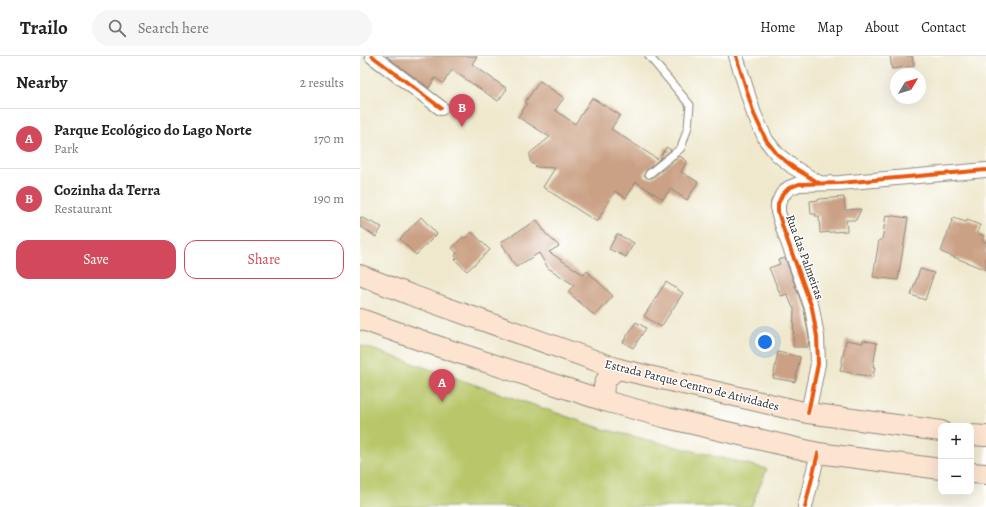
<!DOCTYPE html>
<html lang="en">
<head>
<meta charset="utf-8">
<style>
  body { margin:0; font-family:Alegreya,serif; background:#f6f6f6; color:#202124 }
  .controls { position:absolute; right:12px; bottom:12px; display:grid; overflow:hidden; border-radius:8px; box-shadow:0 4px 16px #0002 }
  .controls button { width:36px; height:36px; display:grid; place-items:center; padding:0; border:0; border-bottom:1px solid #e0e0e0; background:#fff; color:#202124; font:20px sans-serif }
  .compass { position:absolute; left:530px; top:12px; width:36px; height:36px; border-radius:50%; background:#fff; box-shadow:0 4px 16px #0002; rotate:52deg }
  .you { position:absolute; left:405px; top:286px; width:14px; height:14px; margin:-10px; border:3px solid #fff; border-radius:50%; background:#1a73e8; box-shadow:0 0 0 6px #1a73e833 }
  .badge { display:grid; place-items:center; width:26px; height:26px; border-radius:50%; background:#d1495b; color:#fff; font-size:13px; font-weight:700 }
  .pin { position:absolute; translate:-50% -33px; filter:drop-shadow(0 1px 2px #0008) }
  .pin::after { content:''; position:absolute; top:21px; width:14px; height:12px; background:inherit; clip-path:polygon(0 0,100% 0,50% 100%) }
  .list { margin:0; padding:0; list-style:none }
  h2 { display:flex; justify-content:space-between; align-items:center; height:52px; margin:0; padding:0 16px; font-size:17px }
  h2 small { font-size:13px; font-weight:400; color:#757577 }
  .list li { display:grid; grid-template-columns:26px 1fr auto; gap:12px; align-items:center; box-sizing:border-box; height:60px; padding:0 16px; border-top:1px solid #e0e0e0 }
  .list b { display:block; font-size:15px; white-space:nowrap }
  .list p { margin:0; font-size:13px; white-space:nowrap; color:#757577 }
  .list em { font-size:13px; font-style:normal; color:#757577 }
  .actions { display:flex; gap:8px; padding:12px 16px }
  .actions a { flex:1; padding:9px 0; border:1px solid #d1495b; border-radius:12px; text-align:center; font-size:14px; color:#d1495b }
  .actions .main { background:#d1495b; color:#fff }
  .icon { flex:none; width:22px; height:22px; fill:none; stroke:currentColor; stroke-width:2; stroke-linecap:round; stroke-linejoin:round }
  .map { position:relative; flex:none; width:626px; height:451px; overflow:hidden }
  header { display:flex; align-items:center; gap:24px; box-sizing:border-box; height:56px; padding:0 20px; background:#fff; border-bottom:1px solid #e0e0e0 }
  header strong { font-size:19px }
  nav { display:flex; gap:22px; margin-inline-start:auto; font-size:14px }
  .search { width:280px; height:36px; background:#f6f6f6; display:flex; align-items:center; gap:10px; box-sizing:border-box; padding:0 14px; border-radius:22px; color:#757577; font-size:15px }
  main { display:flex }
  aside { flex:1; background:#fff }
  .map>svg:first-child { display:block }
  .green { fill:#b9c76a; stroke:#72794a }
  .building { fill:#cba185 }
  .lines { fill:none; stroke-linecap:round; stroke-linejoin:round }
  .lane-casing { stroke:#8d8a7c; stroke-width:9 }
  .street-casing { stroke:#8d8a7c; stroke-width:16 }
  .secondary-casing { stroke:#8d8a7c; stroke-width:22 }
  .lane { stroke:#fff; stroke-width:7 }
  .street { stroke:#fff; stroke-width:14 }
  .secondary { stroke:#fde4d0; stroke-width:20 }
  .cycleway-casing { stroke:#fff; stroke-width:6 }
  .cycleway { stroke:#e8590c; stroke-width:4 }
  .labels { text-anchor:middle; stroke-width:3; stroke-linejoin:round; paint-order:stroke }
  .street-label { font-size:12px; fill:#2b2b2b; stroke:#fff }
</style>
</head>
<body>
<header>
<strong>Trailo</strong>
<div class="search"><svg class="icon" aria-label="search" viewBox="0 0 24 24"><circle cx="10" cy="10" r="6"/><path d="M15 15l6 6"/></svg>Search here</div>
<nav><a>Home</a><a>Map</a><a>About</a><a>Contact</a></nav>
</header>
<main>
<aside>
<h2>Nearby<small>2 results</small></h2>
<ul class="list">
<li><span class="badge">A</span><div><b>Parque Ecológico do Lago Norte</b><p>Park</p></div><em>170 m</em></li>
<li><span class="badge">B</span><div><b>Cozinha da Terra</b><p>Restaurant</p></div><em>190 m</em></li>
</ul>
<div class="actions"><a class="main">Save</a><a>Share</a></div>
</aside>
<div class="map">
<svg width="626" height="451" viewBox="0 0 626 451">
  <rect width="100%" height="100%" fill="#fff"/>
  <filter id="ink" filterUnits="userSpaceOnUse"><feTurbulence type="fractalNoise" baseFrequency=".025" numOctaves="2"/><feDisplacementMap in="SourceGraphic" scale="8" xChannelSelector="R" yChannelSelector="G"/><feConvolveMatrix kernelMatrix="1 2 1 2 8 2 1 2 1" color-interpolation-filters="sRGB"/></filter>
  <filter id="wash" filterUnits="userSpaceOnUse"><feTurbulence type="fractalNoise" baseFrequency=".012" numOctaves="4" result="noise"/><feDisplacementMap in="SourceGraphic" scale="16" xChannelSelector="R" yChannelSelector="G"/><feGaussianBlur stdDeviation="0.9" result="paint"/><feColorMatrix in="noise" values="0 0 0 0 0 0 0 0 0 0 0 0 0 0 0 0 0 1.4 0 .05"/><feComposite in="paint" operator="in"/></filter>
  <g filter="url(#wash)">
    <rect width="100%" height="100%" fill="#efe8cd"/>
    <!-- green -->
    <polygon class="green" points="0,289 243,373 407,413 391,451 0,451"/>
    <g id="blocks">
      <!-- building -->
      <g class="building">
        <polygon points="26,0 117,0 112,8 147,33 138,45 92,14 83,27 75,22 69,32"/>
        <polygon points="530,0 552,0 554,10 532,13"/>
        <polygon points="180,25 204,42 195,54 215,68 232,42 260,59 251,73 299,104 306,91 311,94 286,114 284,119 287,122 292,122 320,100 327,105 321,116 338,126 327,144 310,133 303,143 276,126 266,142 255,135 237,166 183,131 195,112 176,111 170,105 170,97 190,81 158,61 167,48 165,46"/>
        <polygon points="484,141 485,154 501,153 496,164 486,164 487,175 460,177 459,160 455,160 456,158 451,158 450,145 459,144 459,143"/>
        <polygon points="526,159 548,162 538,224 513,221 519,184 522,184"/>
        <polygon points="0,161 22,171 16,181 0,170"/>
        <polygon points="61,161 77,178 56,199 40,183"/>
        <polygon points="593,162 606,166 607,164 620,169 617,177 624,180 622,185 626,186 626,214 581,196"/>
        <polygon points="177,164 186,178 199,190 189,196 224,219 227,215 253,240 235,260 208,236 214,229 188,212 179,197 156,211 141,186"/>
        <polygon points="112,176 130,194 107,215 95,204 97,202 95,200 97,197 92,192 103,181 105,182"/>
        <polygon points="257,178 274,187 266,201 249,193"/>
        <polygon points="425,202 444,254 449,282 448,291 433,291 434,252 433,252 427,238 421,240 409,212 420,208 418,204"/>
        <polygon points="560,213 574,217 565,244 551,239"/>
        <polygon points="306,226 323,237 301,271 284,260"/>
        <polygon points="276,266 286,272 273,292 263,286"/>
        <polygon points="486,284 503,287 503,284 517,287 513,311 515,311 513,321 480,315"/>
        <polygon points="418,296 440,301 435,326 413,322"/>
      </g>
    </g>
  </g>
  <g filter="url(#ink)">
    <use href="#blocks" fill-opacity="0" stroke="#8d8a7c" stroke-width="1"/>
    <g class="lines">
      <!-- lane casing -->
      <g class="lane-casing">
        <polyline id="lane" points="289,0 330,49 328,71 321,92 289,118"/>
      </g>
      <!-- street casing -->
      <g class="street-casing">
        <g id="street">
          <polyline points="12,0 81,52"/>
          <polyline points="376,0 394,58 406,84 417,98 433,111 459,127"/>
          <polyline points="448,357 458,308 457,281 452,252 424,175 418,156 418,148 422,139 429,132 439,128 480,127 626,114"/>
          <polyline points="445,451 458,397"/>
        </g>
      </g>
      <!-- secondary casing -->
      <g class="secondary-casing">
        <g id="secondary">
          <polyline points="0,219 51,239 259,313 448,357 581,375"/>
          <polyline points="0,263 77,290 245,345 307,362 458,397 581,413"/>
          <path d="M245,345C241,330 245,320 259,313"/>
          <polyline points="611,379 626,380"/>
          <polyline points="611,417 626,418"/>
        </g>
      </g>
      <!-- lane -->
      <use href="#lane" class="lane"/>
      <!-- street -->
      <use href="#street" class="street"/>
      <!-- secondary -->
      <use href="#secondary" class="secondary"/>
      <!-- cycleway casing -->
      <g class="cycleway-casing">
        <g id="cycleway">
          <polyline points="12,0 81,52"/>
          <polyline points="376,0 394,58 406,84 417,98 433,111 459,127"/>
          <polyline points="448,357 458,308 457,281 452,252 424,175 418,156 418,148 422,139 429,132 439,128 480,127 626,114"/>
          <polyline points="445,451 458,397"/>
        </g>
      </g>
      <!-- cycleway -->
      <use href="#cycleway" class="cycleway"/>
    </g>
  </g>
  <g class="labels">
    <!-- street labels -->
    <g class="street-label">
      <text transform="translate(445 201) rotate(70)" y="4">Rua das Palmeiras</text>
      <text transform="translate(332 329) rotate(14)" y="4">Estrada Parque Centro de Atividades</text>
    </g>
  </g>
</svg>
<div class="controls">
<button>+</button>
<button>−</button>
</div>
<svg class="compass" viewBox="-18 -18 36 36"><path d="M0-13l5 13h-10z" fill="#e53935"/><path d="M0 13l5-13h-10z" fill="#757577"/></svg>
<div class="you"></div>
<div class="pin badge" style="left:82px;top:346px">A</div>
<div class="pin badge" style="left:102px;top:71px">B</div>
</div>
</main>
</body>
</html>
